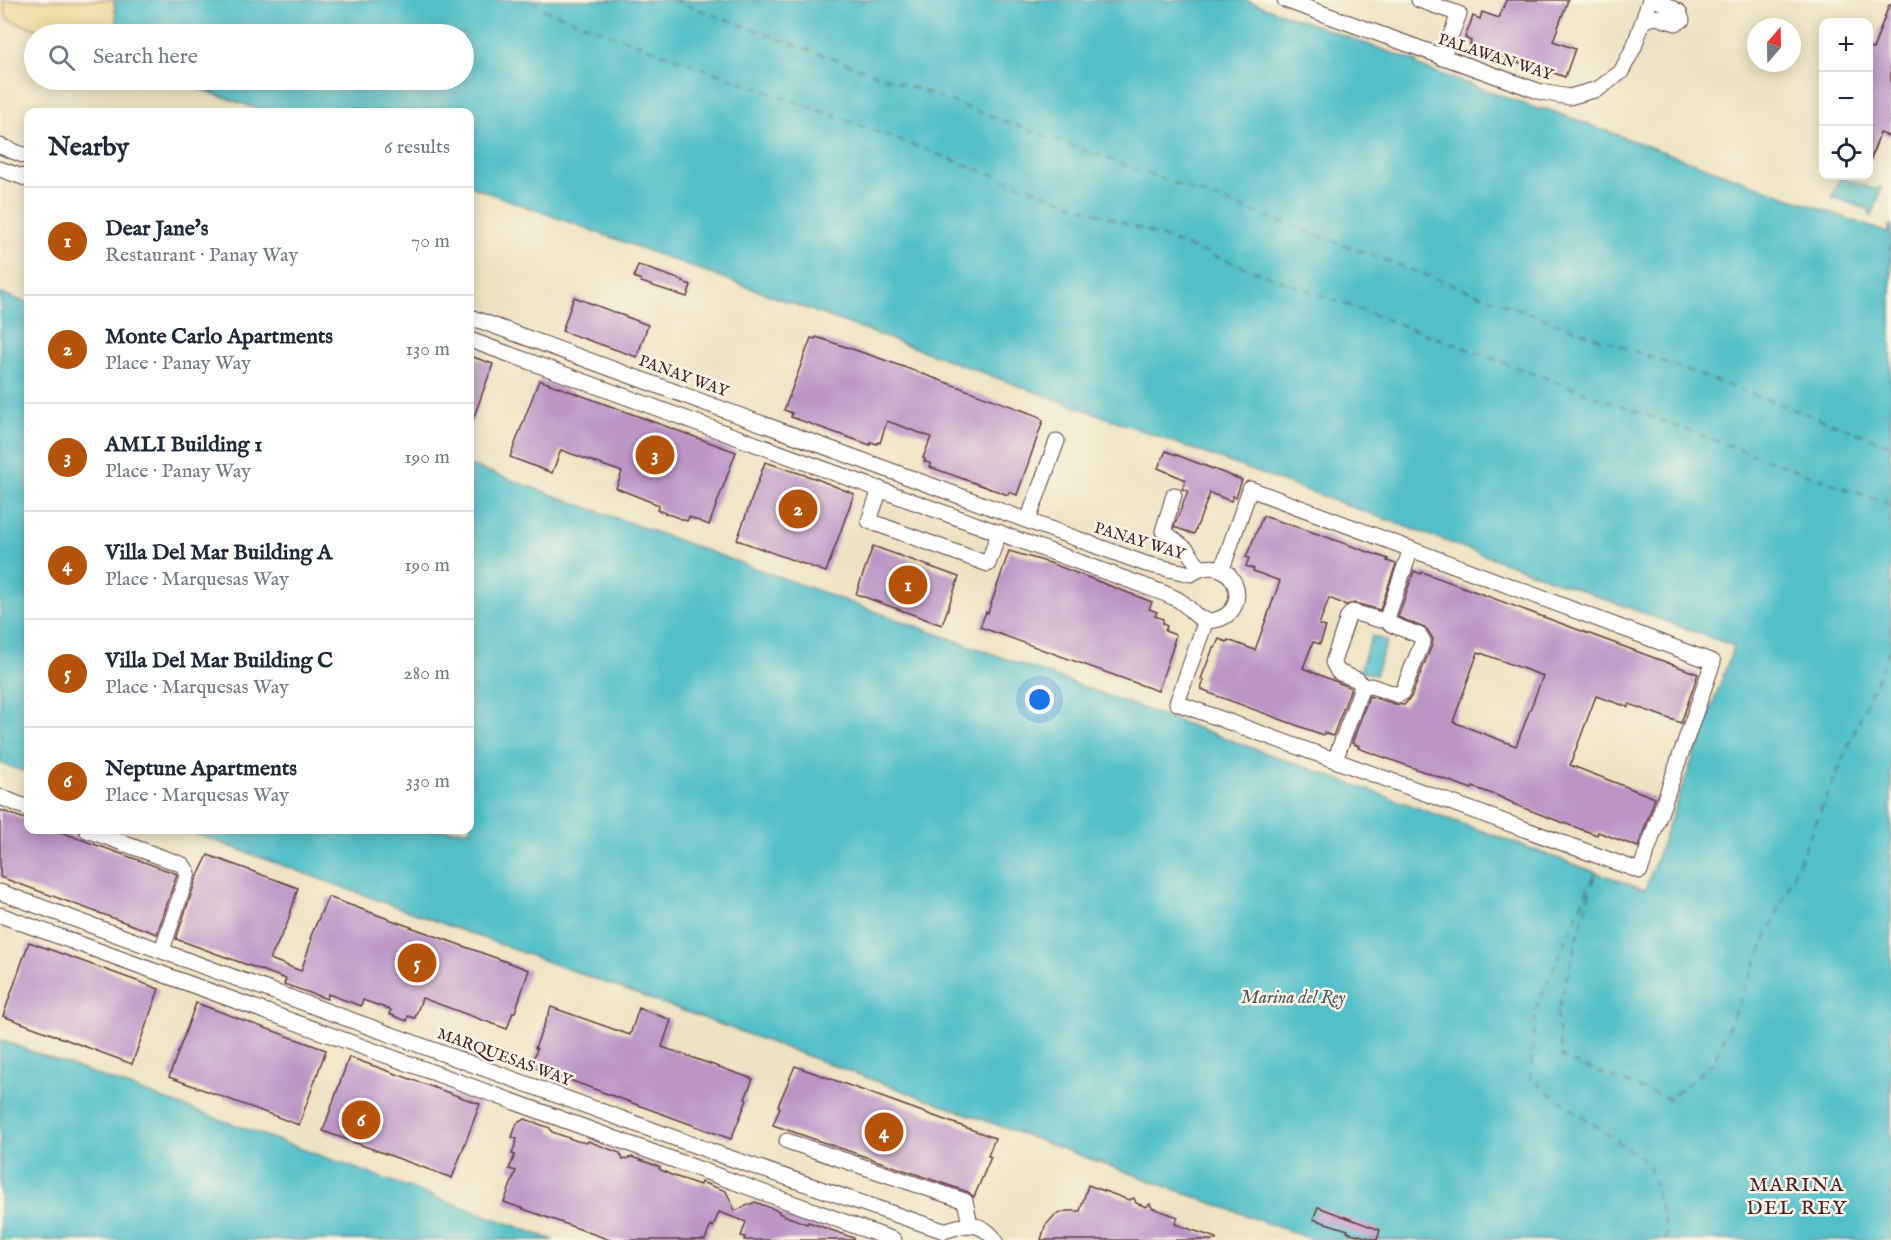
<!DOCTYPE html>
<html lang="en">
<head>
<meta charset="utf-8">
<style>
  body { margin:0; font-family:"IM FELL English",serif; background:#f2f2f3; color:#1f2937 }
  .controls { position:absolute; right:18px; top:18px; display:grid; overflow:hidden; border-radius:12px; box-shadow:0 3px 15px #0003 }
  .controls button { width:54px; height:54px; display:grid; place-items:center; padding:0; border:0; border-bottom:2px solid #e0e1e3; background:#fff; color:#1f2937; font:30px sans-serif }
  .compass { position:absolute; left:1747px; top:18px; width:54px; height:54px; border-radius:50%; background:#fff; box-shadow:0 3px 15px #0003; rotate:20deg }
  .you { position:absolute; left:1040px; top:700px; width:21px; height:21px; margin:-15px; border:4px solid #fff; border-radius:50%; background:#1a73e8; box-shadow:0 0 0 9px #1a73e833 }
  .badge { display:grid; place-items:center; width:39px; height:39px; border-radius:50%; background:#b45309; color:#fff; font-size:20px; font-weight:700 }
  .pin { position:absolute; translate:-50% -50%; border:3px solid #fff; box-shadow:0 2px 6px #0006 }
  .list { margin:0; padding:0; list-style:none }
  h2 { display:flex; justify-content:space-between; align-items:center; height:78px; margin:0; padding:0 24px; font-size:26px }
  h2 small { font-size:20px; font-weight:400; color:#747a83 }
  .list li { display:grid; grid-template-columns:39px 1fr auto; gap:18px; align-items:center; box-sizing:border-box; height:108px; padding:0 24px; border-top:2px solid #e0e1e3 }
  .list b { display:block; font-size:22px; white-space:nowrap }
  .list p { margin:0; font-size:20px; white-space:nowrap; color:#747a83 }
  .list em { font-size:20px; font-style:normal; color:#747a83 }
  .icon { flex:none; width:33px; height:33px; fill:none; stroke:currentColor; stroke-width:2; stroke-linecap:round; stroke-linejoin:round }
  .map { position:relative; flex:none; width:1891px; height:1240px; overflow:hidden }
  .search { position:absolute; background:#fff; box-shadow:0 3px 15px #0003; left:24px; top:24px; width:450px; height:66px; display:flex; align-items:center; gap:15px; box-sizing:border-box; padding:0 21px; border-radius:33px; color:#747a83; font-size:22px }
  .panel { position:absolute; background:#fff; box-shadow:0 3px 15px #0003; left:24px; top:108px; width:450px; height:726px; border-radius:12px }
  .map>svg:first-child { display:block }
  .sand { fill:#eeda9e; stroke:#9c7c64; stroke-width:1.5 }
  .water { fill:#52c0c9; stroke:#4e707a; stroke-width:1.5 }
  .lines { fill:none; stroke-linecap:round; stroke-linejoin:round }
  .ferry { stroke:#4d5762; stroke-width:1.5; stroke-dasharray:8 6; stroke-linecap:butt }
  .building { fill:#bb95c6; fill-rule:evenodd }
  .minor-casing { stroke:#623c42; stroke-width:17 }
  .minor { stroke:#fff; stroke-width:15 }
  .labels { text-anchor:middle; stroke-width:5; stroke-linejoin:round; paint-order:stroke }
  .street-label { font-size:16px; fill:#4a1f2b; stroke:#fcf5e5 }
  .water-label { font-size:18px; font-style:italic; fill:#4d5762; stroke:#fcf5e5 }
  .quarter-label { font-size:20px; letter-spacing:1.5px; fill:#4a1f2b; stroke:#fcf5e5 }
</style>
</head>
<body>
<div class="map">
<svg width="1891" height="1240" viewBox="0 0 1891 1240">
  <rect width="100%" height="100%" fill="#fcf5e5"/>
  <filter id="ink" filterUnits="userSpaceOnUse"><feTurbulence type="fractalNoise" baseFrequency=".0167" numOctaves="2"/><feDisplacementMap in="SourceGraphic" scale="12" xChannelSelector="R" yChannelSelector="G"/><feConvolveMatrix kernelMatrix="1 2 1 2 8 2 1 2 1" color-interpolation-filters="sRGB"/></filter>
  <filter id="wash" filterUnits="userSpaceOnUse"><feTurbulence type="fractalNoise" baseFrequency=".008" numOctaves="4" result="noise"/><feDisplacementMap in="SourceGraphic" scale="24" xChannelSelector="R" yChannelSelector="G"/><feGaussianBlur stdDeviation="1.35" result="paint"/><feColorMatrix in="noise" values="0 0 0 0 0 0 0 0 0 0 0 0 0 0 0 0 0 1.4 0 .05"/><feComposite in="paint" operator="in"/></filter>
  <g filter="url(#wash)">
    <rect width="100%" height="100%" fill="#ede3c3"/>
    <!-- sand -->
    <polygon class="sand" points="3,0 114,0 118,34 50,34 7,19"/>
    <!-- water -->
    <g class="water">
      <polygon points="114,0 1245,0 1417,62 1416,65 1421,67 1538,109 1546,109 1887,233 1891,224 1891,1240 1314,1240 185,830 470,830 470,465 1645,890 1734,646 470,186 470,112 265,112 175,80 464,80 464,34 118,34"/>
      <polygon points="1840,177 1877,190 1878,187 1882,188 1872,216 1869,214 1870,210 1832,197"/>
      <polygon points="0,293 28,303 28,773 0,763"/>
      <polygon points="1372,636 1387,641 1375,675 1360,670"/>
      <polygon points="0,1040 554,1240 0,1240"/>
    </g>
    <g class="lines">
      <!-- ferry -->
      <g class="ferry">
        <polyline points="532,0 540,8 1891,505"/>
        <polyline points="673,0 1891,445"/>
        <polyline points="1665,1240 1667,1233 1649,1164 1530,1079 1536,1009 1595,873 1557,1014 1562,1058 1669,1099 1713,1063 1891,646"/>
      </g>
    </g>
    <g id="blocks">
      <!-- building -->
      <g class="building">
        <polygon points="1506,0 1568,0 1553,41 1575,49 1565,77 1532,65 1531,67 1470,45 1471,41 1465,38 1473,16 1480,19 1482,12 1499,18"/>
        <polygon points="1889,5 1891,5 1891,137 1880,133 1870,161 1869,161 1869,48 1873,49"/>
        <polygon points="638,265 684,281 683,282 691,285 687,297 641,282 641,280 634,277"/>
        <polygon points="574,297 648,325 637,357 562,331"/>
        <polygon points="816,337 879,358 1038,416 1043,421 1017,495 1009,492 1008,495 930,467 931,464 924,461 925,459 923,458 931,437 887,421 880,443 878,442 877,444 871,442 870,445 791,417 792,413 784,410 811,338 815,339"/>
        <polygon points="470,356 493,364 471,425 470,424"/>
        <polygon points="539,380 736,452 709,525 689,517 687,521 657,510 659,505 616,488 622,472 561,450 552,473 510,457"/>
        <polygon points="1166,451 1242,480 1236,497 1233,496 1231,501 1210,493 1194,534 1174,527 1188,491 1182,489 1186,480 1158,468"/>
        <polygon points="765,462 817,479 854,494 826,572 737,540"/>
        <polygon points="1263,516 1318,534 1388,559 1387,561 1396,564 1380,610 1355,603 1346,605 1329,598 1319,625 1326,627 1320,644 1313,642 1303,668 1351,688 1333,736 1324,733 1323,735 1209,693 1209,692 1201,689 1204,680 1201,679 1213,648 1215,648 1219,639 1227,642 1228,640 1255,650 1280,581 1253,571 1254,569 1246,566 1249,558 1246,557"/>
        <polygon points="873,546 959,577 942,625 856,594"/>
        <polygon points="1009,551 1050,563 1152,602 1149,609 1157,612 1155,616 1163,619 1163,624 1167,626 1165,631 1176,635 1173,644 1174,644 1158,691 980,627 986,612 988,613"/>
        <path d="M1414,571L1421,574L1422,572L1698,674L1681,723L1629,704L1628,707L1596,696L1570,765L1655,798L1638,847L1598,832L1597,835L1550,818L1513,804V803L1498,796L1473,787L1472,789L1358,748L1359,746L1352,743L1369,696L1395,704L1404,705L1411,697L1432,645L1433,639L1427,629L1398,617ZM1478,652L1543,676L1516,746L1453,722Z"/>
        <polygon points="0,810 28,820 28,830 55,830 177,874 157,934 0,877"/>
        <polygon points="208,855 298,888 287,924 270,959 301,971 312,939 310,938 328,897 529,970 515,1012 513,1012 507,1029 422,998 415,1018 408,1016 407,1021 389,1014 391,1010 363,1000 361,1006 328,994 327,999 284,984 286,979 176,939 196,880"/>
        <polygon points="29,942 159,989 132,1064 3,1016"/>
        <polygon points="196,1003 326,1050 299,1125 169,1077"/>
        <polygon points="551,1007 630,1035 639,1008 671,1020 662,1047 753,1079 745,1099 747,1100 731,1139 531,1066 537,1049 535,1048"/>
        <polygon points="349,1057 480,1104 452,1178 323,1131"/>
        <polygon points="795,1066 995,1138 988,1156 991,1157 974,1197 968,1192 773,1125 780,1107 778,1106"/>
        <polygon points="525,1119 550,1128 552,1132 577,1141 587,1143 588,1141 620,1153 623,1160 632,1157 660,1167 659,1169 671,1175 697,1184 700,1185 701,1182 726,1191 735,1211 755,1202 779,1211 779,1213 783,1215 807,1224 808,1222 854,1238 854,1240 744,1240 745,1237 741,1236 746,1222 719,1212 713,1227 711,1225 705,1240 610,1240 504,1202 516,1171 509,1169 515,1155 512,1154 517,1139 512,1137 517,1123"/>
        <polygon points="1088,1185 1129,1200 1134,1198 1136,1203 1146,1207 1150,1204 1152,1208 1178,1217 1175,1224 1216,1238 1216,1240 1041,1240 1045,1226 1055,1215 1067,1211 1080,1211"/>
        <polygon points="1318,1207 1380,1230 1377,1240 1347,1232 1348,1230 1313,1219"/>
      </g>
    </g>
  </g>
  <g filter="url(#ink)">
    <use href="#blocks" fill-opacity="0" stroke="#623c42" stroke-width="1.5"/>
    <g class="lines">
      <!-- minor casing -->
      <g class="minor-casing">
        <g id="minor">
          <polyline points="1285,0 1541,92 1569,97 1598,89 1621,72 1634,47 1650,0"/>
          <polyline points="1419,0 1459,14 1442,58"/>
          <polyline points="1644,20 1656,17 1676,23 1682,20 1679,12 1657,0"/>
          <polyline points="0,146 28,157"/>
          <polyline points="0,169 28,179"/>
          <path d="M470,317L1146,564L1191,574C1234,547 1256,611 1215,620C1197,624 1192,608 1180,601C1169,594 1154,590 1142,585L470,340"/>
          <polyline points="880,489 869,521 988,564 999,532"/>
          <polyline points="1174,495 1163,531 1187,550 1200,568"/>
          <polyline points="1028,520 1057,441"/>
          <polyline points="1206,620 1177,703 1640,871 1713,662 1250,489 1222,569"/>
          <polyline points="1362,687 1371,686 1398,695 1402,693 1423,641 1419,635 1390,624 1387,617"/>
          <polyline points="1335,760 1362,687 1358,680 1338,672 1333,662 1348,617 1352,612 1380,620 1387,618 1411,549"/>
          <polyline points="0,797 28,808"/>
          <polyline points="87,830 183,865 188,873 162,950"/>
          <path d="M0,892L724,1156L944,1231C964,1224 981,1220 995,1240"/>
          <polyline points="0,915 894,1240"/>
          <polyline points="787,1141 965,1201 970,1224"/>
        </g>
      </g>
      <!-- minor -->
      <use href="#minor" class="minor"/>
    </g>
  </g>
  <g class="labels">
    <!-- street labels -->
    <g class="street-label">
      <text transform="translate(1496 56) rotate(18)" y="6">PALAWAN WAY</text>
      <text transform="translate(684 375) rotate(20)" y="6">PANAY WAY</text>
      <text transform="translate(1140 540) rotate(17)" y="6">PANAY WAY</text>
      <text transform="translate(505 1056) rotate(20)" y="6">MARQUESAS WAY</text>
    </g>
    <!-- water labels -->
    <g class="water-label">
      <text x="1293" y="1003">Marina del Rey</text>
    </g>
    <!-- quarter labels -->
    <g class="quarter-label">
      <text x="1797" y="1191">MARINA<tspan x="1797" dy="23">DEL REY</tspan></text>
    </g>
  </g>
</svg>
<div class="controls">
<button>+</button>
<button>−</button>
<button><svg class="icon" aria-label="locate" viewBox="0 0 24 24"><circle cx="12" cy="12" r="6"/><path d="M12 2v4M12 18v4M2 12h4M18 12h4"/></svg></button>
</div>
<svg class="compass" viewBox="-18 -18 36 36"><path d="M0-13l5 13h-10z" fill="#e53935"/><path d="M0 13l5-13h-10z" fill="#747a83"/></svg>
<div class="you"></div>
<div class="pin badge" style="left:908px;top:585px">1</div>
<div class="pin badge" style="left:798px;top:509px">2</div>
<div class="pin badge" style="left:655px;top:455px">3</div>
<div class="pin badge" style="left:884px;top:1132px">4</div>
<div class="pin badge" style="left:417px;top:963px">5</div>
<div class="pin badge" style="left:361px;top:1120px">6</div>
<div class="search"><svg class="icon" aria-label="search" viewBox="0 0 24 24"><circle cx="10" cy="10" r="6"/><path d="M15 15l6 6"/></svg>Search here</div>
<section class="panel">
<h2>Nearby<small>6 results</small></h2>
<ul class="list">
<li><span class="badge">1</span><div><b>Dear Jane's</b><p>Restaurant · Panay Way</p></div><em>70 m</em></li>
<li><span class="badge">2</span><div><b>Monte Carlo Apartments</b><p>Place · Panay Way</p></div><em>130 m</em></li>
<li><span class="badge">3</span><div><b>AMLI Building 1</b><p>Place · Panay Way</p></div><em>190 m</em></li>
<li><span class="badge">4</span><div><b>Villa Del Mar Building A</b><p>Place · Marquesas Way</p></div><em>190 m</em></li>
<li><span class="badge">5</span><div><b>Villa Del Mar Building C</b><p>Place · Marquesas Way</p></div><em>280 m</em></li>
<li><span class="badge">6</span><div><b>Neptune Apartments</b><p>Place · Marquesas Way</p></div><em>330 m</em></li>
</ul>
</section>
</div>
</body>
</html>
